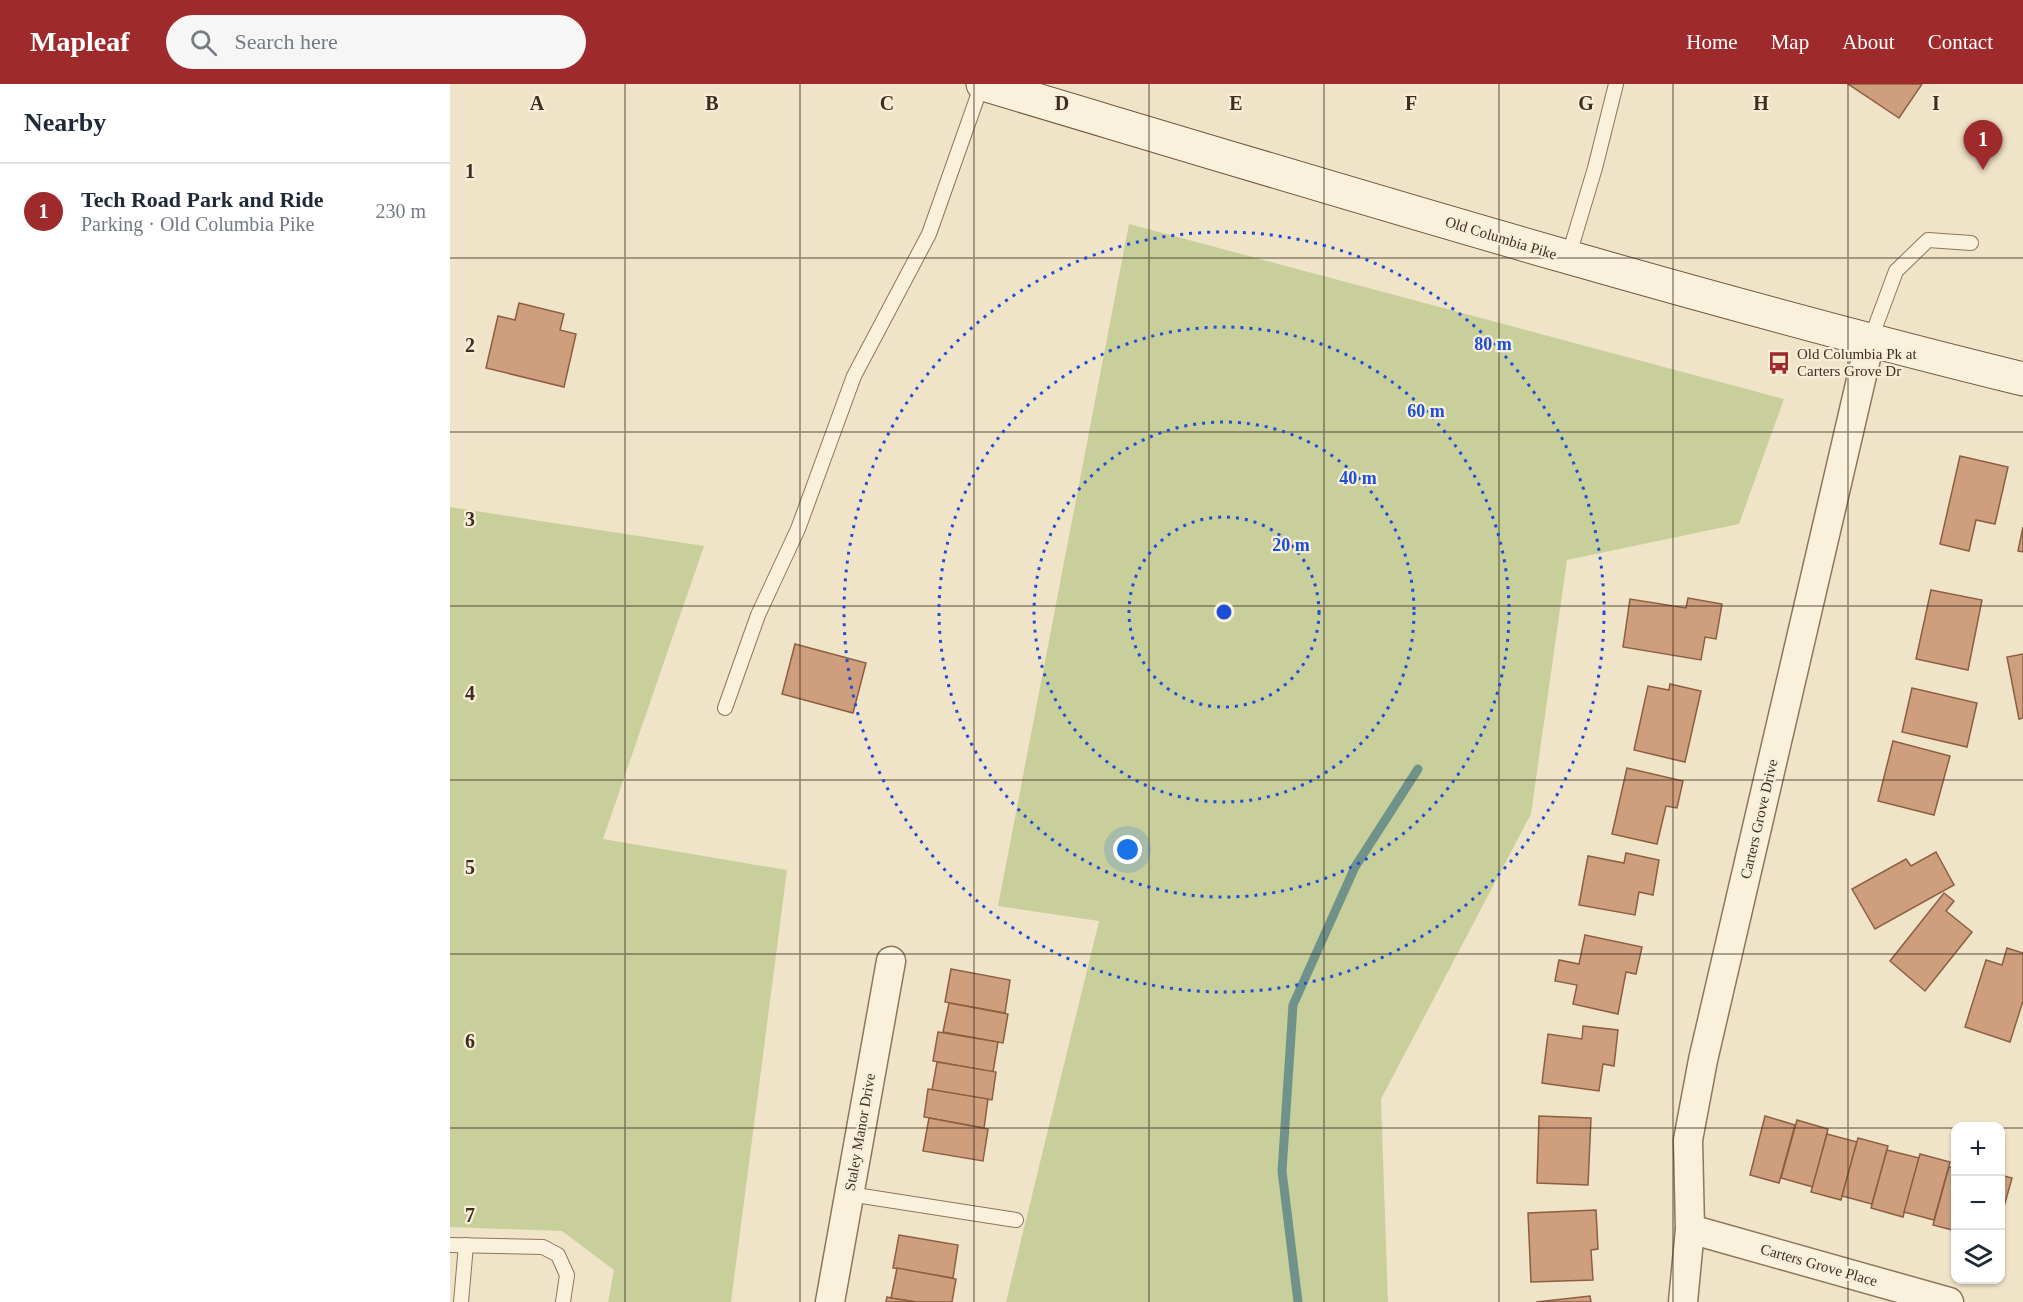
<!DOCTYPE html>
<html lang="en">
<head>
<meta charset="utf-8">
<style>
  body { margin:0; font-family:Georgia,serif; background:#f6f6f7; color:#1f2937 }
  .controls { position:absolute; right:18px; bottom:18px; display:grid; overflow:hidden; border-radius:12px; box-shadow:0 2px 4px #0004 }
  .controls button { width:54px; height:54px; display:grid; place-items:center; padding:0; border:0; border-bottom:2px solid #e0e1e3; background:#fff; color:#1f2937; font:30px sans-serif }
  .you { position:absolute; left:678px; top:766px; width:21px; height:21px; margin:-15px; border:4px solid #fff; border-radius:50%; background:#1a73e8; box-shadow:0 0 0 9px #1a73e833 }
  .badge { display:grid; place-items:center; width:39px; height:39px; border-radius:50%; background:#9e2a2b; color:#fff; font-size:20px; font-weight:700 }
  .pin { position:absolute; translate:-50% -50px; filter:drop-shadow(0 2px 3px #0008) }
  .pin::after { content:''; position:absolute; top:32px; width:21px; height:18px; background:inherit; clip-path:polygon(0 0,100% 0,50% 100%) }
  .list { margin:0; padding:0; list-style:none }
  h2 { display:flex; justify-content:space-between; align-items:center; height:78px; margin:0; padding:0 24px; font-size:26px }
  h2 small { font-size:20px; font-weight:400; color:#747a83 }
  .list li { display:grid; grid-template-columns:39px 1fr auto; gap:18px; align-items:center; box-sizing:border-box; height:96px; padding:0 24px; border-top:2px solid #e0e1e3 }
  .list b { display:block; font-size:22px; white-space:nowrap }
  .list p { margin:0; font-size:20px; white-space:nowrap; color:#747a83 }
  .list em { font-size:20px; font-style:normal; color:#747a83 }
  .icon { flex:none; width:33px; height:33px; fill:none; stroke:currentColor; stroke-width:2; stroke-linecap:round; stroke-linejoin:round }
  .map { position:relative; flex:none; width:1573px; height:1218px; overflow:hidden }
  header { display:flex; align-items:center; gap:36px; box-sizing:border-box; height:84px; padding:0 30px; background:#9e2a2b; color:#fff }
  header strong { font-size:28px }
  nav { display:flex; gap:33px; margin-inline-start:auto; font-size:21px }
  .search { width:420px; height:54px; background:#f6f6f7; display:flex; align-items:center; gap:15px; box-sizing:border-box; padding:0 21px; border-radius:33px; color:#747a83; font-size:22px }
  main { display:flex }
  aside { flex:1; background:#fff }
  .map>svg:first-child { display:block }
  .green { fill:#c9cf9b }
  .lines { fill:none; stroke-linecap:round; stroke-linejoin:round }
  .stream { stroke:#6f938a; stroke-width:9 }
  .building { fill:#cf9f7d; stroke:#8d5f41; stroke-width:1.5 }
  .service-casing { stroke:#8d765c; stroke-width:16 }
  .minor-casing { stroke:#8d765c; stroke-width:31 }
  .secondary-casing { stroke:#6f573f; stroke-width:35 }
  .service { stroke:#faf1dc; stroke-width:14 }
  .minor { stroke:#faf1dc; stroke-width:28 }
  .secondary { stroke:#faf1dc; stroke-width:33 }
  .grid { fill:none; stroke:#3d2e20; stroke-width:1.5; stroke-opacity:0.55 }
  .ring { fill:none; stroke:#1d4ed8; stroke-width:3; stroke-dasharray:3 6 }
  .labels { text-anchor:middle; stroke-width:4.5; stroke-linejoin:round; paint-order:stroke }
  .street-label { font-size:15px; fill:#3d2e20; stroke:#f7eed8 }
  .poi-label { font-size:15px; fill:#3d2e20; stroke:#f7eed8; text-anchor:start }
  .grid-label { font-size:20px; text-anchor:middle; font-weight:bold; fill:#3d2e20; stroke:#f7eed8; stroke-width:4.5; stroke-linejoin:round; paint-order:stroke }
  .centre { fill:#1d4ed8; stroke:#f7eed8; stroke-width:3 }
  .ring-label { font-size:18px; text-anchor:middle; font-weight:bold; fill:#1d4ed8; stroke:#f7eed8; stroke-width:4.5; stroke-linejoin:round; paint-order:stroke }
</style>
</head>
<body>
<header>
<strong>Mapleaf</strong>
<div class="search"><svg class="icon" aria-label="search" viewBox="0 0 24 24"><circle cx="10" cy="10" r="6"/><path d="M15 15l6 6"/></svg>Search here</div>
<nav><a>Home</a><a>Map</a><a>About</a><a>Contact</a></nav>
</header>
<main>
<aside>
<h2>Nearby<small></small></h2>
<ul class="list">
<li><span class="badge">1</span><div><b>Tech Road Park and Ride</b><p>Parking · Old Columbia Pike</p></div><em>230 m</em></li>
</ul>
</aside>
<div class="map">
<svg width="1573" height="1218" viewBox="0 0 1573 1218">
  <rect width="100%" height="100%" fill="#f0e4c8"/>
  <!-- green -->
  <g class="green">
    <polygon points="679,140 1334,315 1289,440 1117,476 1081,730 931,1015 938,1218 556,1218 649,837 548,822"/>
    <polygon points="0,423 254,462 153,755 337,786 281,1218 158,1218 164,1186 112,1147 0,1143"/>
  </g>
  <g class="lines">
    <!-- stream -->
    <polyline class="stream" points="848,1218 832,1087 843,921 905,783 968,685"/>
  </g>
  <!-- building -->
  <g class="building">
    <polygon points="1398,0 1472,0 1449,34"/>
    <polygon points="69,219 114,230 110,246 126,250 114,303 36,284 48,232 65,236"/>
    <polygon points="1510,372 1558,383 1545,440 1526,436 1519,467 1490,460"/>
    <polygon points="1573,443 1573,468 1568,467"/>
    <polygon points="1481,506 1532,516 1518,586 1466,575"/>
    <polygon points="1238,514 1272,520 1266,555 1255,553 1251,576 1173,563 1180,515 1236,524"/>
    <polygon points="345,560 416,579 403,629 332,610"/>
    <polygon points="1573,570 1573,634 1569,635 1557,573"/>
    <polygon points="1220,600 1251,607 1235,678 1184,666 1198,602 1219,606"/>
    <polygon points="1462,604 1527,619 1517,663 1452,648"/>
    <polygon points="1443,657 1500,672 1484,731 1428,717"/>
    <polygon points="1177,684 1233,697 1227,724 1216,722 1207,760 1162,750"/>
    <polygon points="1486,768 1504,801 1425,845 1402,805 1456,775 1461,782"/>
    <polygon points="1176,769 1209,776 1203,811 1189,808 1185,831 1129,821 1138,772 1174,779"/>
    <polygon points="1494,809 1504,817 1496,827 1522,848 1475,907 1440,877"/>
    <polygon points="1135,851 1192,863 1186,890 1176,888 1168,930 1123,920 1127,901 1105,897 1109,876 1129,880"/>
    <polygon points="1557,864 1573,869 1573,917 1560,958 1515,943 1536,876 1552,881"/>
    <polygon points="501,885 560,896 555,929 495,918"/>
    <polygon points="499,919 558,930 553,959 493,948"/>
    <polygon points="1133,942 1168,946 1164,982 1153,980 1149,1007 1092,999 1098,950 1132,955"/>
    <polygon points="488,948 548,958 543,988 483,977"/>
    <polygon points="487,978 546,988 542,1016 482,1006"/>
    <polygon points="478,1005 538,1015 534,1044 474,1033"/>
    <polygon points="1089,1032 1141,1034 1138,1101 1087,1099"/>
    <polygon points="1315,1032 1345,1041 1329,1099 1300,1091"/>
    <polygon points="479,1034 538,1045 533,1077 473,1067"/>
    <polygon points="1347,1036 1378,1045 1363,1103 1331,1094"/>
    <polygon points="1377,1050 1407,1058 1391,1116 1361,1108"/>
    <polygon points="1408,1054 1438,1062 1422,1120 1392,1112"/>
    <polygon points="1437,1066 1469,1074 1453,1133 1421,1124"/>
    <polygon points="1470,1070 1500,1078 1484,1136 1454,1128"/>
    <polygon points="1499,1083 1506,1085 1506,1147 1483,1141"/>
    <polygon points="1550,1091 1562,1094 1550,1137"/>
    <polygon points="1146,1126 1148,1165 1141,1166 1143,1196 1081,1198 1078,1129"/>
    <polygon points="449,1151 508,1161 503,1194 443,1184"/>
    <polygon points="447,1184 506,1195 502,1218 466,1218 441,1214"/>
    <polygon points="1140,1212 1141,1218 1086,1218"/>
    <polygon points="437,1213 441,1214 466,1218 436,1218"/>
  </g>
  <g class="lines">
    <!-- service casing -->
    <g class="service-casing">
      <g id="service">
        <polyline points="1118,174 1145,84 1166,0"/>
        <polyline points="1420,257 1446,187 1478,156 1521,159"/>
        <polyline points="275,624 308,531 348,445 404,292 479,150 532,0"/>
        <polyline points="399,1110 566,1136"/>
        <polyline points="0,1161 93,1163 108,1171 117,1191 113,1218"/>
        <polyline points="11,1218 16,1161"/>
      </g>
    </g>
    <!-- minor casing -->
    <g class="minor-casing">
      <g id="minor">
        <polyline points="1240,1145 1499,1218"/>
        <polyline points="380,1218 441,877"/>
        <polyline points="1233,1218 1240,1145 1238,1056 1253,976 1420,257"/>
      </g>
    </g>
    <!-- secondary casing -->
    <g class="secondary-casing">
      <path id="secondary" d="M533,0C878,103 1223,209 1573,295"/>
    </g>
    <!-- service -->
    <use href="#service" class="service"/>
    <!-- minor -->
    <use href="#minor" class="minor"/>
    <!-- secondary -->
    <use href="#secondary" class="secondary"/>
  </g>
  <!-- grid -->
  <path class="grid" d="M175,0V1218M350,0V1218M524,0V1218M699,0V1218M874,0V1218M1049,0V1218M1223,0V1218M1398,0V1218M0,174H1573M0,348H1573M0,522H1573M0,696H1573M0,870H1573M0,1044H1506M1550,1044H1573"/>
  <!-- distance rings -->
  <g class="ring">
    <circle cx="774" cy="528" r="95"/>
    <circle cx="774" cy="528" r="190"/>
    <circle cx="774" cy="528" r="285"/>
    <circle cx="774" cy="528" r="380"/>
  </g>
  <!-- icons -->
  <defs>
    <g id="bus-bare" transform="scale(1.8)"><path d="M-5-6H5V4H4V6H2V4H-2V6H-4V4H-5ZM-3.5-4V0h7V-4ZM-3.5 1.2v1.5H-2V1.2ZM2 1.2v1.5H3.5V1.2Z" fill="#9e2a2b" stroke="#f7eed8" stroke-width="2.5" paint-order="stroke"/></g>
  </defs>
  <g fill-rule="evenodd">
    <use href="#bus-bare" x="1329" y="279"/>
  </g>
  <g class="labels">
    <!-- street labels -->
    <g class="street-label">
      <text transform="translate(1051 154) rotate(17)" y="5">Old Columbia Pike</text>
      <text transform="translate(1309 735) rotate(-77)" y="5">Carters Grove Drive</text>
      <text transform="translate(410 1048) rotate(-80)" y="5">Staley Manor Drive</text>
      <text transform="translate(1369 1181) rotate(16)" y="5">Carters Grove Place</text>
    </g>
    <!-- poi labels -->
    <g class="poi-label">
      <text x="1347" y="275">Old Columbia Pk at<tspan x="1347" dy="17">Carters Grove Dr</tspan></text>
    </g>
  </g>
  <g class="grid-label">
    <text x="87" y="26">A</text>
    <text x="262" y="26">B</text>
    <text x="437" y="26">C</text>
    <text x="612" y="26">D</text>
    <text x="786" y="26">E</text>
    <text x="961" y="26">F</text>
    <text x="1136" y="26">G</text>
    <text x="1311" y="26">H</text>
    <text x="1486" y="26">I</text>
    <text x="20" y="94">1</text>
    <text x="20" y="268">2</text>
    <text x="20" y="442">3</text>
    <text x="20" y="616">4</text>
    <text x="20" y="790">5</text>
    <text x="20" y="964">6</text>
    <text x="20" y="1138">7</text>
  </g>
  <circle cx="774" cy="528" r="9" class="centre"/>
  <g class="ring-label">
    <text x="1043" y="266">80 m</text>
    <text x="976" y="333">60 m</text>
    <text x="908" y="400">40 m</text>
    <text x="841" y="467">20 m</text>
  </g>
</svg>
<div class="controls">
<button>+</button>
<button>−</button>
<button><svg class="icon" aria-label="layers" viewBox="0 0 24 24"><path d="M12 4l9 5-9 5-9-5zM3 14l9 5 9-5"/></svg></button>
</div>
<div class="you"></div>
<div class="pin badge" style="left:1533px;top:86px">1</div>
</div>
</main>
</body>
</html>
